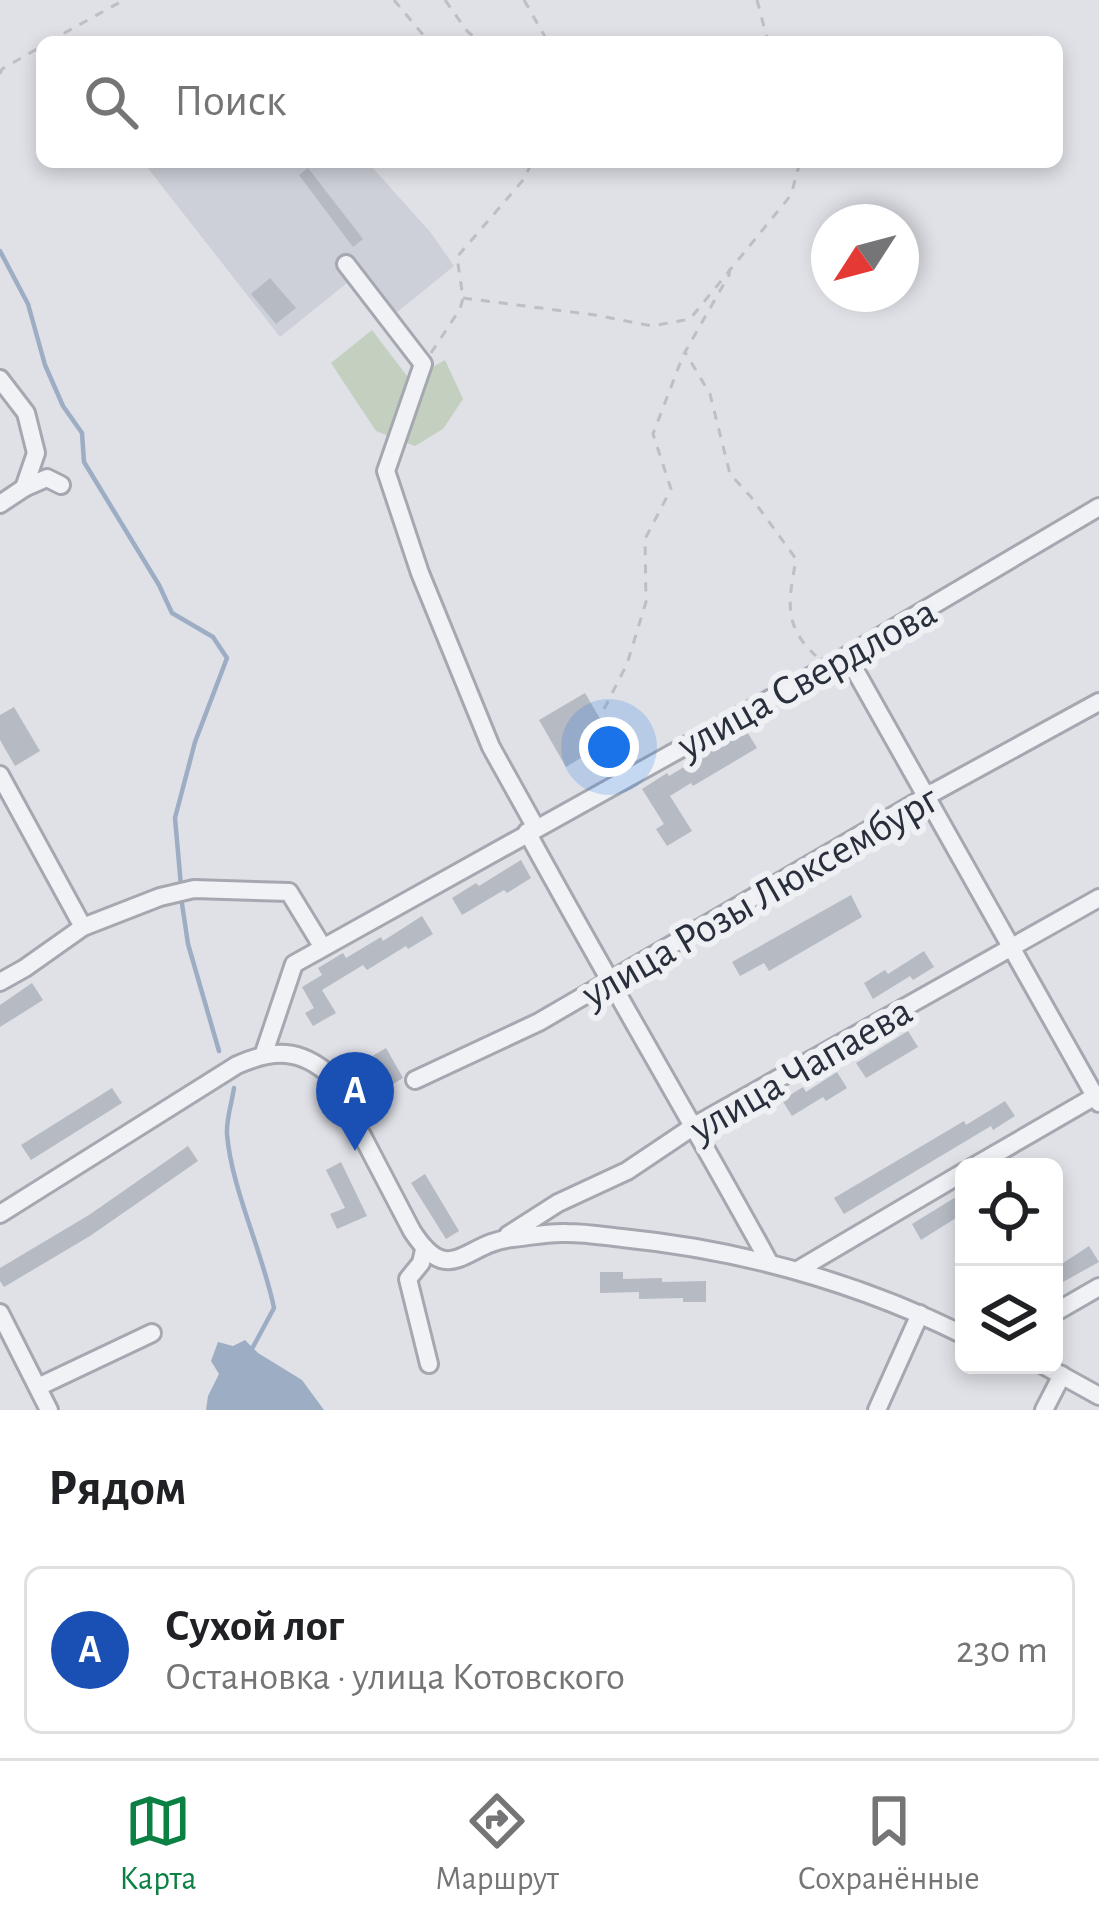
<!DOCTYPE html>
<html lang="ru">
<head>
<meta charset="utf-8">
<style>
  body { margin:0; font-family:"Alegreya Sans",sans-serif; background:#f6f6f6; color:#202124 }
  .controls { position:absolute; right:36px; bottom:36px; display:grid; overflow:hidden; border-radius:18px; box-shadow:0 6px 18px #0003 }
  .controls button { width:108px; height:108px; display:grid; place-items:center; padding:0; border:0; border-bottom:3px solid #e0e0e0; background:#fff; color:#202124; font:60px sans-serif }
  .compass { position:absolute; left:811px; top:204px; width:108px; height:108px; border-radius:50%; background:#fff; box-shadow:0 6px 18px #0003; rotate:234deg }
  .you { position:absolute; left:609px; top:747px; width:42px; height:42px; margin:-30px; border:9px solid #fff; border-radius:50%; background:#1a73e8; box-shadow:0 0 0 18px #1a73e833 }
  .badge { display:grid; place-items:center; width:78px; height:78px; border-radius:50%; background:#0b8043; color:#fff; font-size:39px; font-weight:700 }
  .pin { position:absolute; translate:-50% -99px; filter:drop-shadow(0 3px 6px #0008) }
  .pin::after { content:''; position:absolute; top:63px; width:42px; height:36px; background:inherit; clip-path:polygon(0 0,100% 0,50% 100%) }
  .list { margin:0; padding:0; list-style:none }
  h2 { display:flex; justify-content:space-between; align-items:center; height:156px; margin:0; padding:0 48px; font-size:51px }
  h2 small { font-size:39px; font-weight:400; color:#757577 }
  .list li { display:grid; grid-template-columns:78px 1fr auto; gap:36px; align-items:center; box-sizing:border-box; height:168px; margin:0 24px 24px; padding:0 24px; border:3px solid #e0e0e0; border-radius:18px }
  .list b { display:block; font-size:45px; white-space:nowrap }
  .list p { margin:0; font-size:39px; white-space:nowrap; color:#757577 }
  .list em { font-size:39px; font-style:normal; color:#757577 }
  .icon { flex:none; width:66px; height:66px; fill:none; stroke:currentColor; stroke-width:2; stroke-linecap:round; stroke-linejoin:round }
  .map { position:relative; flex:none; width:1099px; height:1410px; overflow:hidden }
  .search { position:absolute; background:#fff; box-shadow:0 6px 18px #0003; left:36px; right:36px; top:36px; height:132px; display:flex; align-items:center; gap:30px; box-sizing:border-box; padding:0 42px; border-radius:18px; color:#757577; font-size:45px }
  .sheet { height:348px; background:#fff }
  nav { display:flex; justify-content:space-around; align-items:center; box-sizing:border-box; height:168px; border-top:3px solid #e0e0e0; background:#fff; font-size:33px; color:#757577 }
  nav a { display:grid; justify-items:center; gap:6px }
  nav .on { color:#0b8043 }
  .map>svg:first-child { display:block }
  .built { fill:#cdd0d8 }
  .green { fill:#c3d0c0 }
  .water { fill:#9dadc4 }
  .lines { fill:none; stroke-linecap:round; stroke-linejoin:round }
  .stream { stroke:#9dadc4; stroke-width:4.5 }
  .building { fill:#b6bac3 }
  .minor-casing { stroke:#a5a8b0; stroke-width:22 }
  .path { stroke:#bdbfc5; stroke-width:3; stroke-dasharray:9 9; stroke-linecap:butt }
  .minor { stroke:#f1f2f5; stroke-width:16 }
  .labels { text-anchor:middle; stroke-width:12; stroke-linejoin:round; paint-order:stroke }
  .street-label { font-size:42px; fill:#292f3c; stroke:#eef0f4 }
</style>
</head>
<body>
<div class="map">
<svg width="1099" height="1410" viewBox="0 0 1099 1410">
  <rect width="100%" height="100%" fill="#dfe1e7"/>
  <!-- built -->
  <polygon class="built" points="143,162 363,162 372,167 431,233 454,266 380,326 347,283 280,337"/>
  <!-- green -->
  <polygon class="green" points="372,330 410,380 445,360 463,399 443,429 415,446 376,431 331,363"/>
  <!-- water -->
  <polygon class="water" points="245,1340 258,1353 302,1380 324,1410 206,1410 208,1396 219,1374 211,1361 218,1342 233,1346"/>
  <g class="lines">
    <!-- stream -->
    <g class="stream">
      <polyline points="0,251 28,304 45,365 63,406 82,433 84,462 159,585 172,613 213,637 227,658 195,742 175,818 181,886"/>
      <polyline points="181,897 188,944 219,1051"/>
      <path d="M234,1088C232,1102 226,1120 227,1134C231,1187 263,1253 274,1308L253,1347"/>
    </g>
  </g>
  <!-- building -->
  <g class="building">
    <polygon points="308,168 363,239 353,247 299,175"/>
    <polygon points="270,278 296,308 276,324 251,294"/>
    <polygon points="585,693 612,739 566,767 539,720"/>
    <polygon points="14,707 40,751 15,766 0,740 0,715"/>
    <polygon points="746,730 757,748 693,786 691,783 670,796 692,831 667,846 656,829 664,824 642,789 667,773 669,776"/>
    <polygon points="521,860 531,878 507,893 504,890 462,915 452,898 476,883 479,886"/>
    <polygon points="851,895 862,917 769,971 764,963 740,976 732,962"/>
    <polygon points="422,916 433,934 408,949 406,946 367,970 363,965 322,990 336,1013 313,1026 305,1013 314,1008 302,987 322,975 318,968 343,953 346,958 381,937 383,941"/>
    <polygon points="924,951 934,967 913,980 910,976 873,999 864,983 885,970 888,974"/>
    <polygon points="32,983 43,1000 0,1027 0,1005"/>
    <polygon points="908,1031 918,1047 866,1078 856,1063"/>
    <polygon points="386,1048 403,1078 368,1099 350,1069"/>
    <polygon points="837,1072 847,1088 826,1101 823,1097 792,1116 782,1100 803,1087 806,1092"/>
    <polygon points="112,1088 122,1103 31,1160 21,1145"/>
    <polygon points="1005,1101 1015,1116 993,1130 991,1126 844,1214 834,1198 964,1121 966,1125"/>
    <polygon points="188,1146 198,1161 90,1236 4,1287 0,1281 0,1268 89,1215"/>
    <polygon points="341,1162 367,1216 337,1229 330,1214 345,1208 326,1170"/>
    <polygon points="425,1174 459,1231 446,1239 411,1183"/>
    <polygon points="964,1192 964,1213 921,1240 912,1224"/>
    <polygon points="1089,1246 1099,1262 1054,1287 1054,1269"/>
    <polygon points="600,1272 623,1272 623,1279 662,1278 662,1282 706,1281 706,1302 683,1302 683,1298 639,1299 639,1292 600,1293"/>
  </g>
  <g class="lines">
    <!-- minor casing -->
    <g class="minor-casing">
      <g id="minor">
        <polyline points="346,264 423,364 386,471 420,573 491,747 536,828"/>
        <polyline points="0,379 26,413 36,453 24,488 47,478 61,485"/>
        <polyline points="0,504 24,488"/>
        <polyline points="847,656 1099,1103"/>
        <polyline points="0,775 83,927"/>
        <path d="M527,832C606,977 690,1118 769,1262"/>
        <polyline points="0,982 25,968 83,927 160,897 194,889 289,892 322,946"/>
        <polyline points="264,1053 294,964 847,656 1099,507"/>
        <polyline points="415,1080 539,1022 927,796 1099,702"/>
        <polyline points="973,1167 1099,1094"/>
        <path d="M0,1214L237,1065C273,1049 300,1048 331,1076L412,1231C450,1290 465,1242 513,1238C531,1236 549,1232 567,1233C586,1233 604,1236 622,1238C742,1250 856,1282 964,1335"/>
        <polyline points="508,1235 558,1203 627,1171 694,1126 1099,898"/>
        <polyline points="424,1250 421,1263 408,1279 429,1364"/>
        <polyline points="798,1270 964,1172"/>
        <polyline points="0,1313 49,1410"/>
        <polyline points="1054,1313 1099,1287"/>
        <polyline points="1043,1365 1099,1396"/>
        <polyline points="38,1387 152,1333"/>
        <polyline points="877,1410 920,1314"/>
        <polyline points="1044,1410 1062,1375"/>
      </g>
    </g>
    <!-- path -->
    <g class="path">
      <polyline points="394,0 429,42"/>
      <polyline points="445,0 467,31 480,42"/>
      <polyline points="524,0 548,42"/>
      <polyline points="757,0 768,42"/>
      <polyline points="48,42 124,0"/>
      <polyline points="0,74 2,69 42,46"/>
      <path d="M730,268L729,275L685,352L710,394L730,474L751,497L796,559C789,600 782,625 816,656"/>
      <polyline points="463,298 595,315 652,326 690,319 791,195 800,162"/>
      <polyline points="431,353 460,309 463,298 457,257 524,179 532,162"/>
      <polyline points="604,709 627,664 646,602 645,539 671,489 653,434 684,353"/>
    </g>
    <!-- minor -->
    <use href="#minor" class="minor"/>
  </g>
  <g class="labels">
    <!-- street labels -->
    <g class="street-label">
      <text transform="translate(806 677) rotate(-29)" y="15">улица Свердлова</text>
      <text transform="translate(759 895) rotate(-30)" y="15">улица Розы Люксембург</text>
      <text transform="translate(800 1068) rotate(-30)" y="15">улица Чапаева</text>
    </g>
  </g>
</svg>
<div class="controls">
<button><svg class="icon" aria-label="locate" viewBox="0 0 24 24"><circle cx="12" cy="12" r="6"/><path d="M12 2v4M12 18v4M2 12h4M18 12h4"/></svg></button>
<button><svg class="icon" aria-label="layers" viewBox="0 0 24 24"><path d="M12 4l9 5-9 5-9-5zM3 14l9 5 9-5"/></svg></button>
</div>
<svg class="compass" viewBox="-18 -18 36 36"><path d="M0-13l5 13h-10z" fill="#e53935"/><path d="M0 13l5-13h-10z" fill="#757577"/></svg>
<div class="you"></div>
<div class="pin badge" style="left:355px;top:1151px;background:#1a4fb4">A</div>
<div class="search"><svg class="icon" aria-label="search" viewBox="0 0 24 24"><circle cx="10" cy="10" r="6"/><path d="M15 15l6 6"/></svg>Поиск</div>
</div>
<section class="sheet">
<h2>Рядом<small></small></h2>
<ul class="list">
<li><span class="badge" style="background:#1a4fb4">A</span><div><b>Сухой лог</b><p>Остановка · улица Котовского</p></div><em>230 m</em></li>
</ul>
</section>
<nav>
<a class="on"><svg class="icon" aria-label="map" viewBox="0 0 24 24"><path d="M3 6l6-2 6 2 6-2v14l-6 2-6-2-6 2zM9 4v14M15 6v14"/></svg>Карта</a>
<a><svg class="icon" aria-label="directions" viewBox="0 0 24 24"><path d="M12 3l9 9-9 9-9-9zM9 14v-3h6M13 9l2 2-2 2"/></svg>Маршрут</a>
<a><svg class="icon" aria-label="saved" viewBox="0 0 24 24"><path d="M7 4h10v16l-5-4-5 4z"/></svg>Сохранённые</a>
</nav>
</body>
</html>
